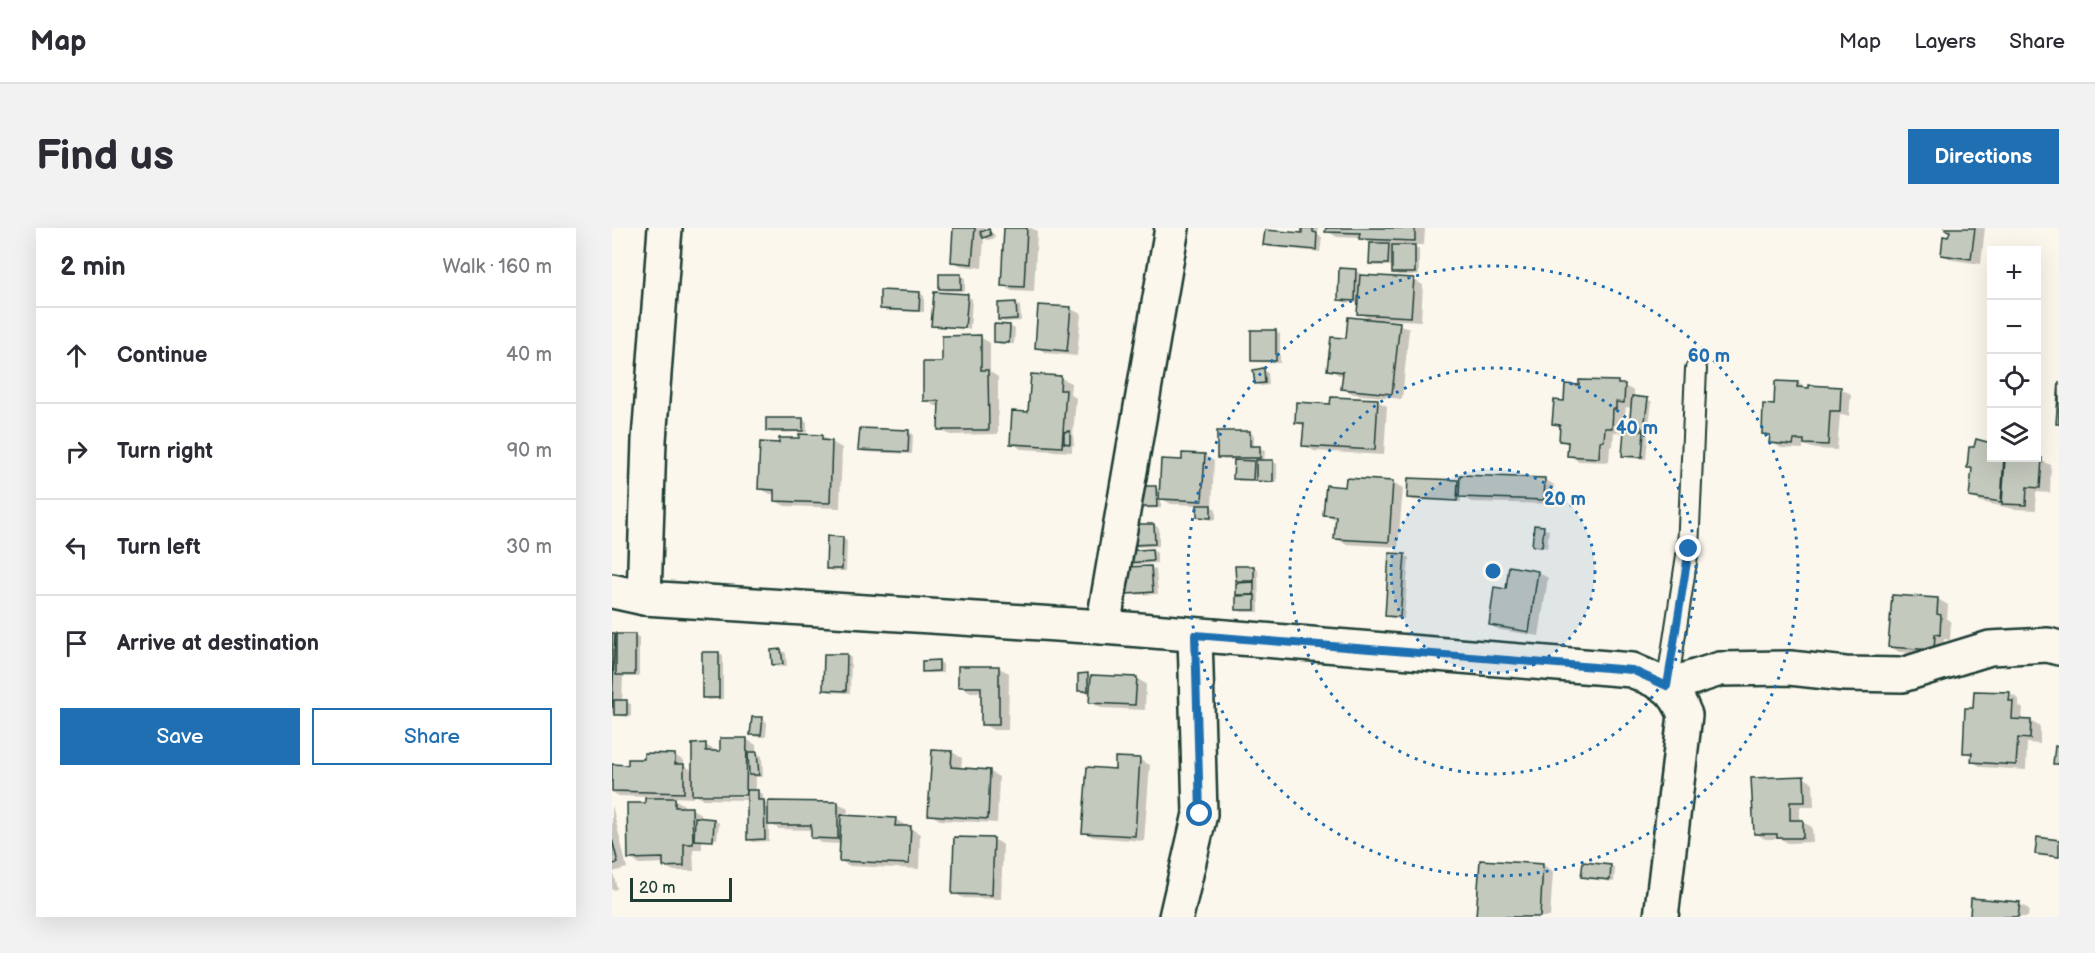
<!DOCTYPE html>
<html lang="en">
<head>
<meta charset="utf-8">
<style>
  body { margin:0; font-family:"Balsamiq Sans",sans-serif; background:#f2f2f3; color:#2b2b33 }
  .controls { position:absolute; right:18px; top:18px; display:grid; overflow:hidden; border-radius:0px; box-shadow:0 6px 24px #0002 }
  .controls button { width:54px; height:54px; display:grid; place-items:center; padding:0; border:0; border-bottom:2px solid #e1e1e2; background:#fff; color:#2b2b33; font:30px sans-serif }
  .scale { position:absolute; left:18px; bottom:15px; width:102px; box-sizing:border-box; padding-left:6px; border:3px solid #1f3d34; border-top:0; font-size:16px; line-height:21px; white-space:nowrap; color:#1f3d34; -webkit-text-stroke:4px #fbf7ec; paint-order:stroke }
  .stop { position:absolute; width:18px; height:18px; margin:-14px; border:4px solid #1f6fb2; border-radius:50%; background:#fff }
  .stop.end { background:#1f6fb2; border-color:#fff; box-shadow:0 2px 6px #0008 }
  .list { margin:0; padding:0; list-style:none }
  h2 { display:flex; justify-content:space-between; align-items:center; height:78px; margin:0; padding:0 24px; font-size:26px }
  h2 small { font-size:20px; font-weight:400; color:#7c7c81 }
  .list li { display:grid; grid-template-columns:39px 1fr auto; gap:18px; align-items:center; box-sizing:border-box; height:96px; padding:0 24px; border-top:2px solid #e1e1e2 }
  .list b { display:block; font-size:22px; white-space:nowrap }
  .list em { font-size:20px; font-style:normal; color:#7c7c81 }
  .actions { display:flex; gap:12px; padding:18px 24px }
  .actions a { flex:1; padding:14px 0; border:2px solid #1f6fb2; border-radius:0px; text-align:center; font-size:21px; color:#1f6fb2 }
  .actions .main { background:#1f6fb2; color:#fff }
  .icon { flex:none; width:33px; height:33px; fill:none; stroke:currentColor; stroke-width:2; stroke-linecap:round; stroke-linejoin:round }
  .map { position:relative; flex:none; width:1447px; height:689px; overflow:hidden; border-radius:0px }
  header { display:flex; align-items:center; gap:36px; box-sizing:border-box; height:84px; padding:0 30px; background:#fff; border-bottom:2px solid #e1e1e2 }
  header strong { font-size:28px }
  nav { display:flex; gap:33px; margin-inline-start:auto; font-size:21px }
  .intro { display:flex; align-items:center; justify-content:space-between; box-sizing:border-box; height:144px; padding:0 36px }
  h1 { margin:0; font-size:42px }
  .button { padding:15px 27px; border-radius:0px; background:#1f6fb2; color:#fff; font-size:21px; font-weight:700 }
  main { display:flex; gap:36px; padding:0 36px }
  aside { flex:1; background:#fff; border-radius:0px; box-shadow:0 6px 24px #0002 }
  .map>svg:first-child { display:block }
  .shadow { fill:#0003; fill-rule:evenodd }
  .building { fill:#c4c9be; stroke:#1f3d34; stroke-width:1.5 }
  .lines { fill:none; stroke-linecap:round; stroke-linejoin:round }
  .service-casing { stroke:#1f3d34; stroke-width:24 }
  .minor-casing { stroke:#1f3d34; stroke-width:38 }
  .service { stroke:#fbf7ec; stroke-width:20 }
  .minor { stroke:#fbf7ec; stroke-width:33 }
  .route { stroke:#1f6fb2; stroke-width:8 }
  .ring { fill:none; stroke:#1f6fb2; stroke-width:3; stroke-dasharray:3 6 }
  .centre { fill:#1f6fb2; stroke:#fbf7ec; stroke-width:3 }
  .ring-label { font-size:18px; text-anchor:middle; font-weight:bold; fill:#1f6fb2; stroke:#fbf7ec; stroke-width:4.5; stroke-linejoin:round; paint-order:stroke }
</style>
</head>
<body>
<header>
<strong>Map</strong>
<nav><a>Map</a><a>Layers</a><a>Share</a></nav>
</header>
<div class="intro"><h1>Find us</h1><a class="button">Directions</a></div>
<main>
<aside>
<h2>2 min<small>Walk · 160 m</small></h2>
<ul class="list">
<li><svg class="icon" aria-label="ahead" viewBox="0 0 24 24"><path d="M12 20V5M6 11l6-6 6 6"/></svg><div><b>Continue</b></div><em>40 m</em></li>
<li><svg class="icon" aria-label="right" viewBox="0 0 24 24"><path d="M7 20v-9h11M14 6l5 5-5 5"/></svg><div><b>Turn right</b></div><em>90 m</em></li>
<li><svg class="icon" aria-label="left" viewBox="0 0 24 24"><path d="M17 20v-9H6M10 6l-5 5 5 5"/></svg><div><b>Turn left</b></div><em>30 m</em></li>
<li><svg class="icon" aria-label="arrive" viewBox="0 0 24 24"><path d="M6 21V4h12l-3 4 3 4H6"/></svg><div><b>Arrive at destination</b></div></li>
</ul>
<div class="actions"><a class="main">Save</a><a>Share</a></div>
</aside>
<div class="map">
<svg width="1447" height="689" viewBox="0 0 1447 689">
  <rect width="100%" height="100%" fill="#fbf7ec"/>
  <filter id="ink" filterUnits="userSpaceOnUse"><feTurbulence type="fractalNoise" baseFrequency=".0167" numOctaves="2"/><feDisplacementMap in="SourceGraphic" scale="12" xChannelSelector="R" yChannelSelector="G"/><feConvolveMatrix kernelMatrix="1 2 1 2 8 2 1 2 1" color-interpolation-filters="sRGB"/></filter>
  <g filter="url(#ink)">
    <!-- shadow -->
    <g class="shadow">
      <polygon points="343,0 373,0 373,4 377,3 382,6 383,10 376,12 372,10 370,40 350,38 340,33"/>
      <polygon points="393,0 419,0 425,3 422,64 400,63 391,58"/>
      <polygon points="692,0 706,0 705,7 710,9 708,24 657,19 653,16 691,7"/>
      <polygon points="715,0 813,0 812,17 800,17 807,21 807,47 786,47 781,44 781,38 764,38 759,35 759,16 749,10 725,9 715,3"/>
      <polygon points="1335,0 1373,0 1369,36 1341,32 1331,27 1339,4"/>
      <polygon points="744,43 749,46 748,48 802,52 811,57 809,93 770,91 770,94 787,96 797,101 790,171 741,166 731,160 732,147 727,147 717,141 735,112 761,93 747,85 748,75 732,74 727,71"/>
      <polygon points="349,47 353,50 353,63 333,63 328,60"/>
      <polygon points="308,65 312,68 312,84 274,83 269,80"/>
      <polygon points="355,68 360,71 358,101 326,99 321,97"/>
      <polygon points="404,76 408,78 409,93 392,94 388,91"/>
      <polygon points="459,81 469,86 465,128 434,125 424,119"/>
      <polygon points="398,98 403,101 402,116 388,116 383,113"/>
      <polygon points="663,103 668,106 668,135 645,134 641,132"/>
      <polygon points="368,109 378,115 378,144 386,149 386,206 338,207 328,201 328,178 323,178 313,172 332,135"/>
      <polygon points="651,142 656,145 657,157 649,158 644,155"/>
      <polygon points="449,150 459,155 458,166 464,170 461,207 462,218 460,217 460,224 409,221 400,215 417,185"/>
      <polygon points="1006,155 1022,163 1022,170 1035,171 1040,174 1036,203 1026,202 1036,208 1034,231 1016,230 1012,227 1029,205 1018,199 1020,180 1014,179 1013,186 1011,186 1010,205 1002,204 1001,218 998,219 997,234 966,233 956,227 957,217 949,212 950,200 942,196 953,174 969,158"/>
      <polygon points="1186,155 1196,161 1229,161 1239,166 1237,188 1228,187 1225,222 1204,221 1191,217 1191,221 1169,220 1159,214 1159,210 1151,205 1163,178"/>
      <polygon points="765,173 775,178 772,227 702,223 692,217 693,199 684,194 720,177"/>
      <polygon points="191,191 195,194 195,204 160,205 156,202"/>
      <polygon points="296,204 301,206 300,226 252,224 248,222"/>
      <path d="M638,205L642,207V219L653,222L652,234L661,233L665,236V255H650L646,252L627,253L623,250L624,232H612L607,229ZM637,232H646V237Z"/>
      <polygon points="209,208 230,220 228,280 173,278 163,273 164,266 158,266 148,260 168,216"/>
      <polygon points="1424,219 1425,231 1439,237 1438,265 1424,264 1424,282 1402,281 1369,274 1359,268 1362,242 1357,239 1380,230 1424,230"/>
      <polygon points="592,227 602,233 600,279 604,281 604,292 592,291 587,289 586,277 559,276 549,270 549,280 530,281 525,278 544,259 549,263 571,233"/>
      <polygon points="932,251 942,257 941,276 859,274 849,268 849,274 801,272 797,269 846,254 850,256"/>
      <polygon points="781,255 791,260 786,319 733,316 724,310 725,292 713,286 735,260"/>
      <polygon points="542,297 547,300 547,318 525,319 521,316"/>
      <polygon points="924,299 937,302 935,320 922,317"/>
      <polygon points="230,310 235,313 234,343 220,343 216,340"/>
      <polygon points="540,322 545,325 545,335 520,337 515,334"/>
      <polygon points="792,327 797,330 792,391 779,390 775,388"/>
      <polygon points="539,339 544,342 546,366 521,367 516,365"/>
      <polygon points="642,339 646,342 647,384 630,384 626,382 626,356 631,356 625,353"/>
      <polygon points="899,340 926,344 936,350 927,408 888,402 878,397 895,362"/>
      <polygon points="1326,371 1336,377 1335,391 1339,394 1338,412 1332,411 1331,427 1287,424 1278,418"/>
      <polygon points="0,406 22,408 27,410 27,449 11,449 10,473 19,476 19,489 8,488 0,485"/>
      <polygon points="169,422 174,425 175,438 166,439 162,436"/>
      <polygon points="107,426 111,428 111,471 96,472 92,469"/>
      <polygon points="235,427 239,430 238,465 217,464 212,461"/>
      <polygon points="327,434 331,436 331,445 316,445 312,443"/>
      <polygon points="387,440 397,445 396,502 381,502 371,496 371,464 358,464 348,458"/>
      <polygon points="476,447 480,449 524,450 534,456 533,482 489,480 479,474 479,465 473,465 468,463"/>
      <polygon points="1398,466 1407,471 1407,478 1411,480 1410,493 1419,493 1428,499 1428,516 1415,515 1414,542 1370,539 1361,534 1361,529 1353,524 1362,482"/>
      <polygon points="150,491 155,494 154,509 145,509 140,506"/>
      <path d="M134,511L144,517V525L150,528L151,549H144L143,563L151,566V573L158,577L226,575L236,581L235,589L283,591L293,597V600H298L308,606L307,641L238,638L228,633L229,616L210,615L201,610V602L167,601L157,595V613L141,614L137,611L136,572L91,571L81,566V570L59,569L72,577V581H80L89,586V591L102,592L107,595L105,611H90V614H105H90V621H81L82,643H62L52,638V635L27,636L17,630L34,576L43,572V569L7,568L0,564V538H17L62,527L72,533V537L81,543L93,517L103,522V524L109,525ZM89,565L141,566V569L89,568Z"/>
      <polygon points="340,524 350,530 349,541 377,543 387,549 385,595 328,592 318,586"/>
      <polygon points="528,532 538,537 532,613 481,609 471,604 504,542"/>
      <polygon points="1191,549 1201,555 1202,579 1188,579 1188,593 1200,599 1201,614 1176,615 1169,611 1153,611 1143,605"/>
      <polygon points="0,577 15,640 1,644 5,661 0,662"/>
      <polygon points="381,611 391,617 389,671 351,670 342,665"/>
      <polygon points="1427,611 1447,613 1447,630 1430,628 1425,625"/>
      <polygon points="869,634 931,637 941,643 938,689 865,689"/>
      <polygon points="999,638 1003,641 1002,654 976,651 971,648"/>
      <polygon points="1361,672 1407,676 1417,681 1416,689 1359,689"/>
    </g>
    <!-- building -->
    <g class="building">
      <polygon points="341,0 363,0 360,36 339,34"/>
      <polygon points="392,0 415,0 412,59 389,58"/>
      <polygon points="690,0 701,0 701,4 705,5 704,22 651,17 653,2 690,5"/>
      <polygon points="714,0 803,0 803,13 747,11 748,5 713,4"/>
      <polygon points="1333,0 1363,0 1359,31 1329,27 1331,8 1336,9 1338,3 1333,2"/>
      <polygon points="377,1 379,7 371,10 368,4"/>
      <polygon points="758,15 777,15 776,36 757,36"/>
      <rect x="780" y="17" width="23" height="28"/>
      <polygon points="727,40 744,41 743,73 726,72"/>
      <rect x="327" y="46" width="22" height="15"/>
      <polygon points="748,47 802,50 799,89 745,86"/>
      <polygon points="268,62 308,64 307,83 268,81"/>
      <polygon points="322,64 356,66 353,100 319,98"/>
      <polygon points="404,74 405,91 386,92 386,75"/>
      <polygon points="426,77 459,79 455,123 423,120"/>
      <polygon points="736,89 788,94 780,166 729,161 731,144 715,142 719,109 734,110"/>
      <polygon points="382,96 398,97 397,115 382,114"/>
      <rect x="639" y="102" width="25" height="31"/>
      <polygon points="369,107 369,142 376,142 377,202 326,202 327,173 311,173 311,134 330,134 330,108"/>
      <polygon points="652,140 653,155 643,156 641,142"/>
      <polygon points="419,146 449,148 448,162 454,162 450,219 398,216 400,183 416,184"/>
      <polygon points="967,152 1006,153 1006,156 1013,156 1012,175 1004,174 1004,181 1001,181 1000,200 993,200 992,213 988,214 987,230 955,228 956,214 947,213 948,197 940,196 942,172 952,173 953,156 967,157"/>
      <polygon points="1163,153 1186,154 1185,159 1197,160 1197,157 1229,159 1228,183 1218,183 1216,217 1192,216 1192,212 1182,212 1181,217 1157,215 1158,207 1150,206 1151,176 1162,177"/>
      <polygon points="1447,153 1447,196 1444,196"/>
      <polygon points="1020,168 1036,170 1032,201 1017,200"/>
      <polygon points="719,169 766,171 763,222 690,218 692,195 683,195 684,174 718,176"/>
      <rect x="154" y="190" width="37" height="13"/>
      <polygon points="248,200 297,202 296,224 246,222"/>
      <polygon points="1012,202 1032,203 1030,229 1010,228"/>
      <polygon points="458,203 458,216 452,215 452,204"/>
      <polygon points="605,203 638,203 638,218 648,218 648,230 605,230"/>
      <polygon points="187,206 210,207 210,212 220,213 218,275 162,273 162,262 146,261 148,214 167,215 167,210 187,210"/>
      <polygon points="1364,211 1379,215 1380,211 1380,230 1392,230 1389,274 1357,269 1360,240 1355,240 1357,219 1362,219"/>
      <polygon points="570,225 593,226 590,273 547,271 549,231 570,232"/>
      <polygon points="1393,230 1430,230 1428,260 1415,259 1414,277 1390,276"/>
      <polygon points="622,232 642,233 641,252 621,251"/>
      <polygon points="644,232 661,232 661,254 644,253"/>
      <polygon points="848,247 933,250 932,272 847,269"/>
      <polygon points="734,250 781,253 777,314 722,311 724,288 711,287 714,257 733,259"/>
      <polygon points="796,250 846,252 845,273 795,270"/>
      <polygon points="524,258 544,258 545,279 524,279"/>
      <polygon points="585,277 599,277 599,290 585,289"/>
      <polygon points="518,296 542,296 543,316 519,317"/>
      <polygon points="922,297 932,298 930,319 920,318"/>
      <polygon points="215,308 231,309 230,341 214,341"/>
      <polygon points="540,321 541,333 514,335 513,323"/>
      <polygon points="777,325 793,326 788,389 773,388"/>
      <polygon points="539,338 541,364 515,366 513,339"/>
      <polygon points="623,338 642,338 642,353 624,353"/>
      <polygon points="897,338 926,343 917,404 877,397 882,359 894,361"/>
      <polygon points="642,354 642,367 624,367 624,355"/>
      <polygon points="643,367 643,382 624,382 624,368"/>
      <polygon points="1280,367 1326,370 1325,386 1329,387 1328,407 1323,406 1322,422 1276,419"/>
      <polygon points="0,405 3,405 0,480"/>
      <rect x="4" y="406" width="19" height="41"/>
      <polygon points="169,421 171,436 160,437 159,422"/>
      <rect x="90" y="424" width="17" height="46"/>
      <polygon points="212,426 235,426 234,463 211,462"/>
      <polygon points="327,432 327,443 310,444 310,433"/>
      <polygon points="346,438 387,438 387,497 369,497 369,459 346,459"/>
      <polygon points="476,445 476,463 466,463 466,446"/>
      <polygon points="479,447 525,449 523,477 477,475"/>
      <polygon points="1362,463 1398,464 1397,473 1401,473 1400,491 1419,492 1418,511 1406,510 1404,537 1359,534 1360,525 1351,525 1353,480 1361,480"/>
      <rect x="2" y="472" width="13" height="15"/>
      <polygon points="140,489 151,489 149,507 138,507"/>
      <polygon points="108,510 135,510 134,567 80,567 80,516 94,515 94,523 108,523"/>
      <polygon points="1443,518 1447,519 1447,536 1441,536"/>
      <polygon points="320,522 340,523 339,539 378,542 376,591 316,587"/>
      <polygon points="136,524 145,524 147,547 137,547"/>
      <polygon points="32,525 63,526 63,536 72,536 72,565 0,563 0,536 16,537 16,531 32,531"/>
      <polygon points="503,529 528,530 523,608 470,605 475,539 503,541"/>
      <polygon points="1192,548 1193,574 1178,574 1178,592 1191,592 1191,610 1165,610 1165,606 1142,606 1139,550"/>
      <polygon points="135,562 146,562 146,572 152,572 153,611 135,612"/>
      <polygon points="33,570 63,570 63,579 80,579 81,616 72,616 72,638 51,639 51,630 16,631 15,575 33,575"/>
      <polygon points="156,573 226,574 226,611 199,610 199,597 156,597"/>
      <polygon points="229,587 284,590 283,598 299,598 297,636 227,633"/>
      <polygon points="83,589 102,591 101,613 82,612"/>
      <polygon points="342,609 382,610 380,667 340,666"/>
      <polygon points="1425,609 1447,612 1447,629 1423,626"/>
      <polygon points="0,611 6,635 0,636"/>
      <polygon points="868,632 931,636 928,689 864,689"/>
      <polygon points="971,634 999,637 998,652 969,649"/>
      <polygon points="1359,670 1408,674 1406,689 1358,689"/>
    </g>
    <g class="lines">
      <!-- service casing -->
      <g class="service-casing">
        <polyline id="service" points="1055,458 1076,321 1084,141"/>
      </g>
      <!-- minor casing -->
      <g class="minor-casing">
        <g id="minor">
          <path d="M0,363L32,370L491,399L1020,442C1048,455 1061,456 1073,487L1049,689"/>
          <polyline points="32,370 37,212 53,0"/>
          <polyline points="491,399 560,0"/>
          <polyline points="1055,458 1108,441 1178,440 1233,446 1290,447 1378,420 1436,417 1447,420"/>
          <polyline points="564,689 588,586 583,407"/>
        </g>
      </g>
      <!-- service -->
      <use href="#service" class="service"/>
      <!-- minor -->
      <use href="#minor" class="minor"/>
    </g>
  </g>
  <g class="lines" filter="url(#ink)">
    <!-- route -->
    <polyline class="route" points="588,586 583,407 1020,442 1055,458 1077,321"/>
  </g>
  <!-- distance rings -->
  <circle cx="881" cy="343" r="102" fill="#1f6fb2" fill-opacity=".12"/>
  <g class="ring">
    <circle cx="881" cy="343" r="102"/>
    <circle cx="881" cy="343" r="203"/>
    <circle cx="881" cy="343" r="305"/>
  </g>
  <circle cx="881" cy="343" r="9" class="centre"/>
  <g class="ring-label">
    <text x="1097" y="134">60 m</text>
    <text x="1025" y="206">40 m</text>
    <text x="953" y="277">20 m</text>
  </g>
</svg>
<div class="controls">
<button>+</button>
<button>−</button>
<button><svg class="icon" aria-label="locate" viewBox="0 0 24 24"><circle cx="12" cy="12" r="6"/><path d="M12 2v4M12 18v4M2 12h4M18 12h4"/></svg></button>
<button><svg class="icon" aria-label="layers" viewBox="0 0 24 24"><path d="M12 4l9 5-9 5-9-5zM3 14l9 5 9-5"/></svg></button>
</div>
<div class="scale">20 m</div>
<div class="stop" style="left:588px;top:586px"></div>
<div class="stop end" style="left:1077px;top:321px"></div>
</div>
</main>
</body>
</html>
